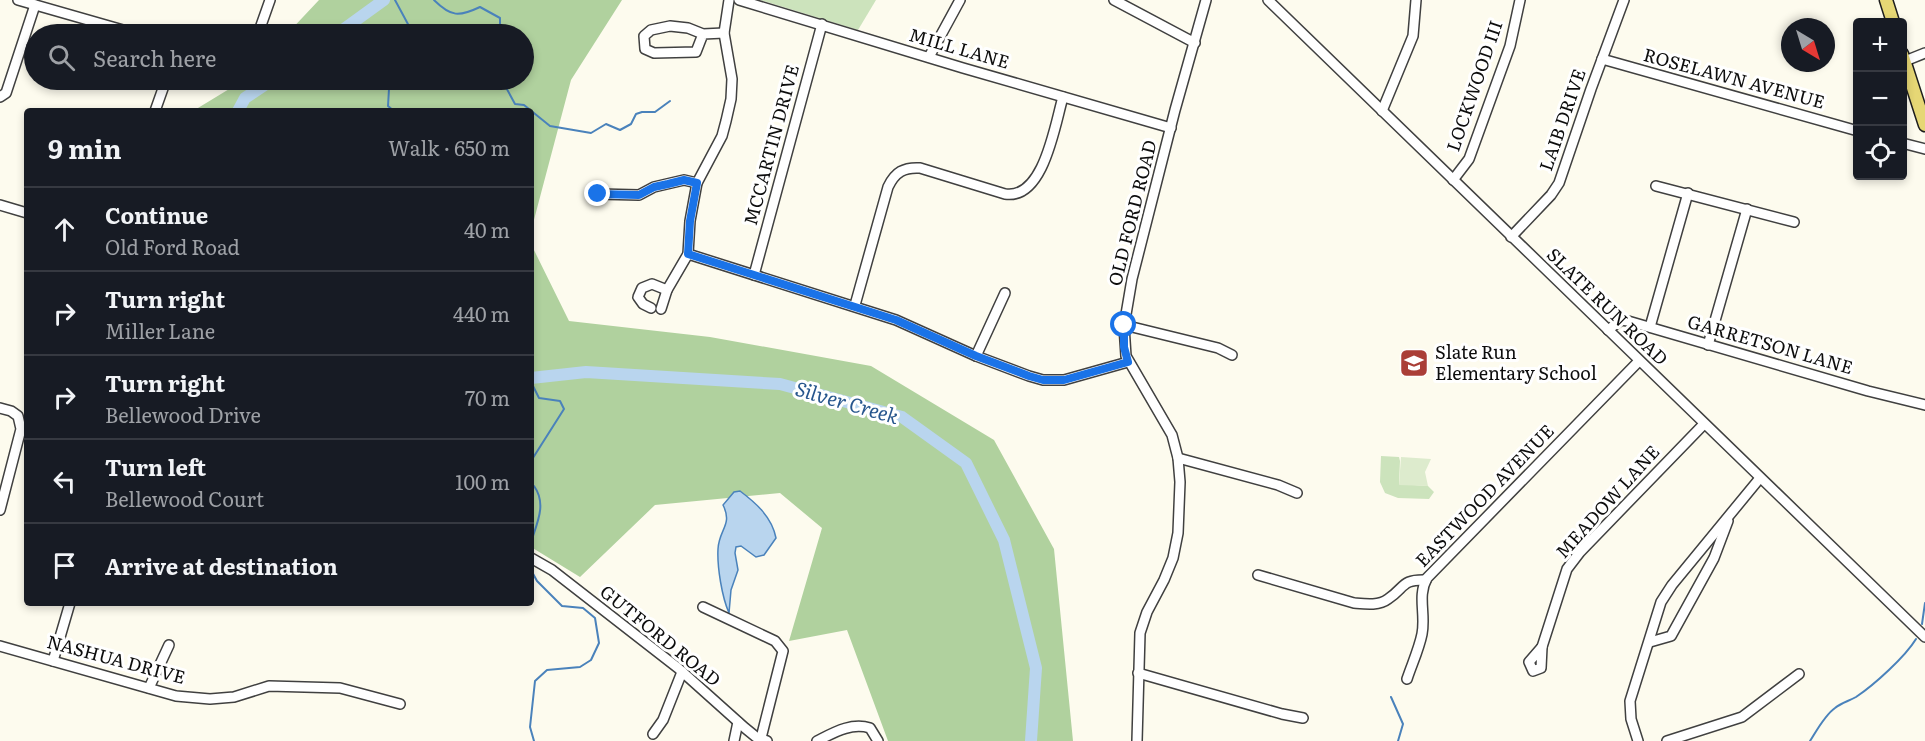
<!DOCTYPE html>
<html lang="en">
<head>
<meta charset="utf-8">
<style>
  body { margin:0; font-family:Literata,serif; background:#20242c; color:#f1f3f6 }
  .controls { position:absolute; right:18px; top:18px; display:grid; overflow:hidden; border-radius:6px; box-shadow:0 3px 9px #0003 }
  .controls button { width:54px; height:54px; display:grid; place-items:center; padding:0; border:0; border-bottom:2px solid #363941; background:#171b24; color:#f1f3f6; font:30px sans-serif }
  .compass { position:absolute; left:1781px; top:18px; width:54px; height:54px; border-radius:50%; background:#171b24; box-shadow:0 3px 9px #0003; rotate:142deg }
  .stop { position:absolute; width:18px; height:18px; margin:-14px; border:4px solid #1a73e8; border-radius:50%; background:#fff }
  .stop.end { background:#1a73e8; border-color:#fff; box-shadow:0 2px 6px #0008 }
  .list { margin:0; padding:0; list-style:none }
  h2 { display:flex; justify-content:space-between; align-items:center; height:78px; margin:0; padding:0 24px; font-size:26px }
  h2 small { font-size:20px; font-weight:400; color:#9ea1a6 }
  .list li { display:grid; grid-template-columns:39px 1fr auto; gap:18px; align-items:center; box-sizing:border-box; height:84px; padding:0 24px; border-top:2px solid #363941 }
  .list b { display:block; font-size:22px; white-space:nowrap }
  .list p { margin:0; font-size:20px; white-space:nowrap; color:#9ea1a6 }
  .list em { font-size:20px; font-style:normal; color:#9ea1a6 }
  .icon { flex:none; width:33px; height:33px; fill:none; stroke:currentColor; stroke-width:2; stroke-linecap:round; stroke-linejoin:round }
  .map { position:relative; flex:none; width:1925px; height:741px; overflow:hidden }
  .search { position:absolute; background:#171b24; box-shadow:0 3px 9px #0003; left:24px; top:24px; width:510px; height:66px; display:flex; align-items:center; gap:15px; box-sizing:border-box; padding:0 21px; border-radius:33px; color:#9ea1a6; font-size:22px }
  .panel { position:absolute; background:#171b24; box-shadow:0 3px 9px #0003; left:24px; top:108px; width:510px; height:498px; border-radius:6px }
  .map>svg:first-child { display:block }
  .green { fill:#cce3bc }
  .forest { fill:#b0d19e }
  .pitch { fill:#ddebcd }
  .water { fill:#b9d5ee; stroke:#4a82bb; stroke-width:1.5 }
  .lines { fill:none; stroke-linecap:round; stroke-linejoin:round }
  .stream { stroke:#4a82bb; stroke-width:2 }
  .river { stroke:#b9d5ee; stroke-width:12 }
  .minor-casing { stroke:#404040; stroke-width:12 }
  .major-casing { stroke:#1e1e1e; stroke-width:15 }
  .minor { stroke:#fff; stroke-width:9 }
  .major { stroke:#e6d775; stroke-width:12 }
  .route { stroke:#1a73e8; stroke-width:8 }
  .labels { text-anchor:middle; stroke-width:6; stroke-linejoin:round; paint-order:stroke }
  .street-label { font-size:18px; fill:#0d0d0d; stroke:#fff }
  .poi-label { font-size:18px; fill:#0d0d0d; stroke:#fff; text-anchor:start }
  .water-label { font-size:20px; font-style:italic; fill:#27568d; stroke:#fff }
</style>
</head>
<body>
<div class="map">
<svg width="1925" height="741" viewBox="0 0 1925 741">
  <rect width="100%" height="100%" fill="#fdfbee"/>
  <!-- green -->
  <g class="green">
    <polygon points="760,0 876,0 858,30"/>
    <polygon points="1381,456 1399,457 1400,461 1399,484 1428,486 1434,492 1429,499 1398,498 1385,493 1380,482"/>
  </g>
  <!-- forest -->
  <g class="forest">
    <polygon points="319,0 622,0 571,80 531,231 531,111 193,111 244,80 524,80 524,34 287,34"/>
    <polygon points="531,244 569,321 710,337 871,366 994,440 1054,549 1073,741 888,741 847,630 789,641 822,528 780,493 655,505 580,577 531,547"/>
  </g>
  <!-- pitch -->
  <polygon class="pitch" points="1401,457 1431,459 1425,472 1428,486 1399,485"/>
  <!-- water -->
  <path class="water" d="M740,491C756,503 772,517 776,538L764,555L756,557L741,546L736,547L735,553L738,570L731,590L729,613C722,597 717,567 718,549C719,529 733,525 723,505L734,492Z"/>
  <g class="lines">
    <!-- stream -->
    <g class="stream">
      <path d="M434,0C451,17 459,17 480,7L500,18V27L492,34"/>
      <polyline points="395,34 409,26 395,0"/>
      <polyline points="502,80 515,104 524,105 550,126 591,133 606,124 620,130 631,124 636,114 642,112 655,112 670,101"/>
      <polyline points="394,111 388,106 389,89 395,80"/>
      <polyline points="531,382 539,398 560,401 564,409 531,461"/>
      <path d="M531,488L534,486C547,504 537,523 531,542"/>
      <polyline points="531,570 537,581 562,606 583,608 595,618 599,643 591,660 580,667 547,670 535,681 530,727 534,741"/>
      <polyline points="1922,624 1925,603"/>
      <polyline points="1391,697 1403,724 1398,741"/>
      <path d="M1810,741C1817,730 1825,715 1835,708C1841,703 1849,701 1856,697C1874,685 1905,657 1916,639"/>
    </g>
    <!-- river -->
    <g class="river">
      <polyline points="337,34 384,0"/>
      <polyline points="238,111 245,98 272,80"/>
      <polyline points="531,378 586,372 780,384 902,417 966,463 1004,540 1036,668 1031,741"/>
    </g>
    <!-- minor casing -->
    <g class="minor-casing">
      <g id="minor">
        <polyline points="18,0 137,34"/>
        <polyline points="739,0 963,68 1171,128"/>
        <polyline points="1114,0 1195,43"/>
        <polyline points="1268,0 1925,637"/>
        <polyline points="258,34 270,0"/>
        <polyline points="703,34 696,52 654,53 645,49 644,36 651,30 670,26 688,28 703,34 724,33"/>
        <polyline points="929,57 960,0"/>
        <polyline points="1602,59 1858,131"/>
        <polyline points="1905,61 1925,53"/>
        <polyline points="0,97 6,93 35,5"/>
        <polyline points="155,111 166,80"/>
        <polyline points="1382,111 1413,36 1416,0"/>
        <polyline points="1902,143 1925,149"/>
        <polyline points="1453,180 1469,159 1510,46 1520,0"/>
        <polyline points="1656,186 1794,222"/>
        <polyline points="598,194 639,195 654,187 684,180 697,183"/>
        <polyline points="0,205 27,213"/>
        <polyline points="1511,237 1551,195 1559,183 1591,89 1624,0"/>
        <polyline points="688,254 896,320 976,356 1029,376 1043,380 1064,380 1128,362"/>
        <polyline points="754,275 822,24"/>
        <path d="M855,305L888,187C895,172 904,167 920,168L1005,194C1044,200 1055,124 1063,97"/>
        <polyline points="651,308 643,304 638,297 642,288 652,284 667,290"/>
        <polyline points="661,309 667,290 688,254 690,221 697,183 722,136 726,121 731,99 732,79 724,33 729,0"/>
        <polyline points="1124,325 1218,348 1232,355"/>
        <polyline points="1650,327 1688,193"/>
        <polyline points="1608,330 1621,320 1628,321 1868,391 1925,405"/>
        <polyline points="1708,345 1747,209"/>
        <polyline points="976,356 1005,293"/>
        <polyline points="0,408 11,411 18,416 21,429 0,510"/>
        <polyline points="1178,458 1278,485 1297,493"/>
        <polyline points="531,558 552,570 678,668 745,728 756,737 767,741"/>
        <path d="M1258,575L1354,603C1365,604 1379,606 1388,599C1405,588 1401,579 1426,580"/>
        <polyline points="703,607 775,641 783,651 761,738"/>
        <polyline points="1650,642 1671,636 1714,558 1728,521"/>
        <polyline points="0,646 176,696 210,699 234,697 269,686 340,688 400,704"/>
        <polyline points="1542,647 1567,569 1580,552 1704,424"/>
        <polygon points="1542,647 1541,668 1533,671 1529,662"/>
        <polyline points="53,661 70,603"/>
        <polyline points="1138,673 1282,714 1303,718"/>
        <path d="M1407,679C1412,664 1419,649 1422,634C1426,614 1417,596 1427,578L1639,361"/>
        <polyline points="149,688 169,645"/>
        <polyline points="653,734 663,720 682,672"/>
        <polyline points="734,741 738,722"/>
        <path d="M817,741C833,733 851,722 870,728L878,741"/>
        <polyline points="1137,741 1140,633 1147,612 1164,580 1173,558 1178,533 1180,482 1178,458 1172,435 1126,356 1124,326 1132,279 1175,110 1206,0"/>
        <polyline points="1638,741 1631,719 1630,701 1661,602 1672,585 1760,478"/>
        <polyline points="1667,741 1742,717 1799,674"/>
      </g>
    </g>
    <!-- major casing -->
    <g class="major-casing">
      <g id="major">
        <polyline points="1886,0 1893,22"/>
        <polyline points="1902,54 1925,125"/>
      </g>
    </g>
    <!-- minor -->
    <use href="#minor" class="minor"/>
    <!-- major -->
    <use href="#major" class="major"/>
  </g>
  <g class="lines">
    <!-- route -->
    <polyline class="route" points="598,194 639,195 654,187 668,184 684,180 697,183 690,221 688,254 896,320 976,356 1029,376 1043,380 1064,380 1128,362 1124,347 1124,325"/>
  </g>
  <!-- icons -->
  <defs>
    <g id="school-square" transform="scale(1.5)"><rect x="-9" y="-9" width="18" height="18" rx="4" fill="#aa3e37" stroke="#fff"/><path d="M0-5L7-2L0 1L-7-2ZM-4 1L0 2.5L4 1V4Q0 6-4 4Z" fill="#fff"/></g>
  </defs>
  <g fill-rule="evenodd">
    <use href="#school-square" x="1414" y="363"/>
  </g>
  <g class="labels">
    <!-- street labels -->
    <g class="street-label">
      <text transform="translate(959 49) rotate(16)" y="6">MILL LANE</text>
      <text transform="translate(1734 79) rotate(15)" y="6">ROSELAWN AVENUE</text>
      <text transform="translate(1475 86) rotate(-71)" y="6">LOCKWOOD III</text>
      <text transform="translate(1563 120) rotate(-71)" y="6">LAIB DRIVE</text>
      <text transform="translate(772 145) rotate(-75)" y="6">MCCARTIN DRIVE</text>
      <text transform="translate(1133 213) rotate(-76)" y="6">OLD FORD ROAD</text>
      <text transform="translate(1607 307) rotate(44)" y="6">SLATE RUN ROAD</text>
      <text transform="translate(1770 345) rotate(16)" y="6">GARRETSON LANE</text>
      <text transform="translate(1485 496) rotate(-46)" y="6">EASTWOOD AVENUE</text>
      <text transform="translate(1608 502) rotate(-48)" y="6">MEADOW LANE</text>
      <text transform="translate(660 636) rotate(39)" y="6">GUTFORD ROAD</text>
      <text transform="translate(116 660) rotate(15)" y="6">NASHUA DRIVE</text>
    </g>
    <!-- poi labels -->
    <g class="poi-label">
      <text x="1435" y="359">Slate Run<tspan x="1435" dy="21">Elementary School</tspan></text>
    </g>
    <!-- water labels -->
    <g class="water-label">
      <text transform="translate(847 403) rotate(16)" y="7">Silver Creek</text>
    </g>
  </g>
</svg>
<div class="controls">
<button>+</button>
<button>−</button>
<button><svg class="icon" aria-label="locate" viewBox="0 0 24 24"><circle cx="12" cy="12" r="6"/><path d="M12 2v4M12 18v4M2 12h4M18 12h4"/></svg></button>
</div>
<svg class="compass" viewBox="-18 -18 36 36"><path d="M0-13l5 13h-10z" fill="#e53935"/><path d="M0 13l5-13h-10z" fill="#9ea1a6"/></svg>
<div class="stop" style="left:1124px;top:325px"></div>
<div class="stop end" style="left:598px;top:194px"></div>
<div class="search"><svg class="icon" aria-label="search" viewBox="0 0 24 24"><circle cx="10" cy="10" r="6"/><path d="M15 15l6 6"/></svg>Search here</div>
<section class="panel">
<h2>9 min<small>Walk · 650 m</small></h2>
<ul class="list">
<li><svg class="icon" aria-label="ahead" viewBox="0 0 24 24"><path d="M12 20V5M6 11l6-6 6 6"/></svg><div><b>Continue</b><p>Old Ford Road</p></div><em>40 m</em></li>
<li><svg class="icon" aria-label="right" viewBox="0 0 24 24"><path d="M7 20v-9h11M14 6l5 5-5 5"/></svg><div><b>Turn right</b><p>Miller Lane</p></div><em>440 m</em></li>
<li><svg class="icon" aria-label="right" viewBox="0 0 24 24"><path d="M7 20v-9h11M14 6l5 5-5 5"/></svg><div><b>Turn right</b><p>Bellewood Drive</p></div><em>70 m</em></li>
<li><svg class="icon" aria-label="left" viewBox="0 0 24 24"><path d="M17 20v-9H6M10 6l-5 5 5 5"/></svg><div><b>Turn left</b><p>Bellewood Court</p></div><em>100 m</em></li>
<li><svg class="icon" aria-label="arrive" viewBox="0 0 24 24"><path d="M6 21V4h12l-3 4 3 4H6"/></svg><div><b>Arrive at destination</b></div></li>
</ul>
</section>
</div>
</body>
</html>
